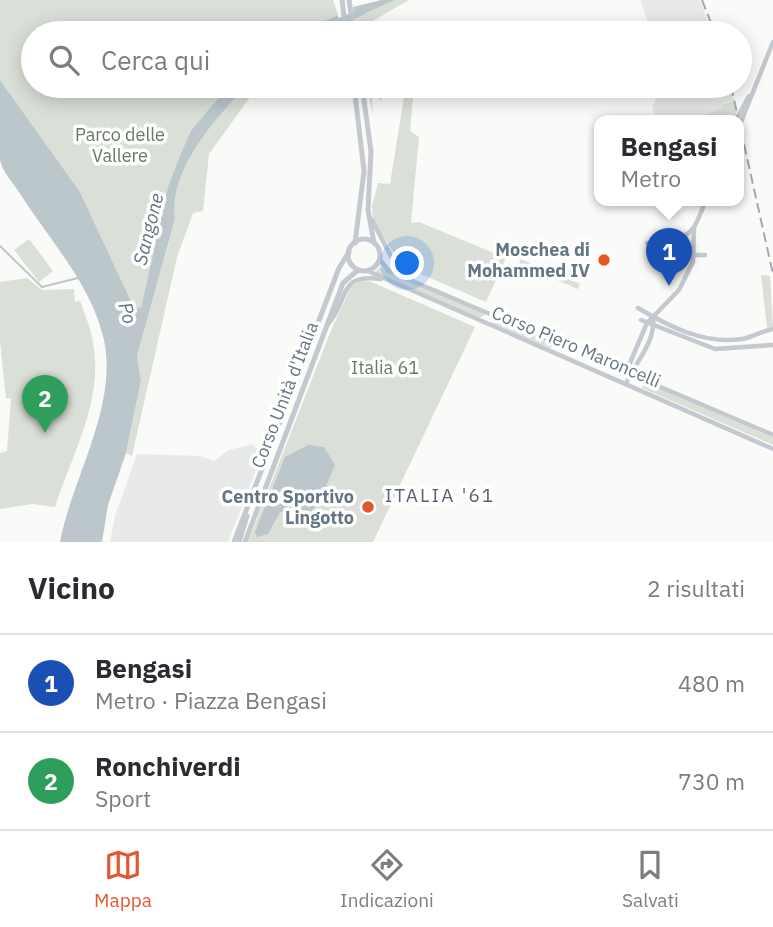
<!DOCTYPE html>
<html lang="it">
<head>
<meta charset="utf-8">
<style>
  body { margin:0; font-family:"IBM Plex Sans",sans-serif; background:#f2f2f3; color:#2b2b33 }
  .you { position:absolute; left:408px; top:264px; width:24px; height:24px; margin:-18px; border:5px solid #fff; border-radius:50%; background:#1a73e8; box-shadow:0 0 0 10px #1a73e833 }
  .badge { display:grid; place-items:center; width:46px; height:46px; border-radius:50%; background:#e4572e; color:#fff; font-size:23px; font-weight:700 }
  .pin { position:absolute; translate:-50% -58px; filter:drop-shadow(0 2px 4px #0008) }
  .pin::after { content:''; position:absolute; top:37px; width:24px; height:21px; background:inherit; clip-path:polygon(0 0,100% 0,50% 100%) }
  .popup { position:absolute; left:594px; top:115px; width:150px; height:91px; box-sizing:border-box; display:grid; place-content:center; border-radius:14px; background:#fff; filter:drop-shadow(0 2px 5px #0005); font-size:23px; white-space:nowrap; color:#7c7c81 }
  .popup b { font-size:26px; color:#2b2b33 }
  .popup::after { content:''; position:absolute; left:50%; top:100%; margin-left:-14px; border:14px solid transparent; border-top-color:#fff }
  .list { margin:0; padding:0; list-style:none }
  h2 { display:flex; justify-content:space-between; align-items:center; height:91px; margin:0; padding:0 28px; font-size:30px }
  h2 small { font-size:23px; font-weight:400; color:#7c7c81 }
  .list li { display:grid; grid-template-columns:46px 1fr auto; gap:21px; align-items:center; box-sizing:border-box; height:98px; padding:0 28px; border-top:2px solid #e1e1e2 }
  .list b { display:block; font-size:26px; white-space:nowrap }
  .list p { margin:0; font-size:23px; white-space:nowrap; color:#7c7c81 }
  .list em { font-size:23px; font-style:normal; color:#7c7c81 }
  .icon { flex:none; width:38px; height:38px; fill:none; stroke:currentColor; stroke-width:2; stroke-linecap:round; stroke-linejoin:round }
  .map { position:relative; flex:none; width:773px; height:542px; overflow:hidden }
  .search { position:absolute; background:#fff; box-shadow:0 4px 18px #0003; left:21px; right:21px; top:21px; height:77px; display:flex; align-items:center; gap:18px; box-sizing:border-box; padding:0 24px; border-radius:38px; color:#7c7c81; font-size:26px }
  .sheet { height:287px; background:#fff }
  nav { display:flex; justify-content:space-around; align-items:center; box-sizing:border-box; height:98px; border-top:2px solid #e1e1e2; background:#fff; font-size:19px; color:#7c7c81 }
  nav a { display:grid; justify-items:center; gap:4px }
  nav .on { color:#e4572e }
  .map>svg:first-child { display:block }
  .built { fill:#e8e9e9 }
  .green { fill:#dadfd7 }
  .water { fill:#bbc7cb }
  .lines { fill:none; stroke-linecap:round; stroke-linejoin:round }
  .stream { stroke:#bbc7cb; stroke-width:2 }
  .river { stroke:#bbc7cb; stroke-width:7 }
  .secondary { stroke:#c3c9ce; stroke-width:4.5 }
  .primary { stroke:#c3c9ce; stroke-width:5 }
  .rail { stroke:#a2aab0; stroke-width:2; stroke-dasharray:10 5; stroke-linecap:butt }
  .poi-dot { fill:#e4572e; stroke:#fff; stroke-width:2.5 }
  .labels { text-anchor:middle; stroke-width:7; stroke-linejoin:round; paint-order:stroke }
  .park-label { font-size:18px; fill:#687a64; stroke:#fff }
  .poi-label { font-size:18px; font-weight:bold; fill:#657683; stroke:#fff; text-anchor:end }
  .street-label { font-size:18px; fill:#657683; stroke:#fff }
  .water-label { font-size:19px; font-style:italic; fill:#60757c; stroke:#fff }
  .neighbourhood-label { font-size:19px; letter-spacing:2px; fill:#57646e; stroke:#fff }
</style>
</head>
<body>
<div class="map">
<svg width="773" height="542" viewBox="0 0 773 542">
  <rect width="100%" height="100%" fill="#fafaf8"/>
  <!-- built -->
  <g class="built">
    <polygon points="640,0 700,0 712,33 652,33"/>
    <polygon points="661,86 729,86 734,101 723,104 724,108 691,120 657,120 652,108"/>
    <polygon points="253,444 262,455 228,542 110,542 115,516 137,454 200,456 214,461 229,450"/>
  </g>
  <!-- green -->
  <g class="green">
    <polygon points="0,0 333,0 338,15 298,33 33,33 33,86 227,86 210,108 168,187 141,308 133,307 80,192 0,80"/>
    <polygon points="395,0 409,0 357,30 355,18"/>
    <path d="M246,86H258L209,154L203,211L193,213L177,257L132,456L126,453L141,380L137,356L175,220C169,169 214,121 246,86Z"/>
    <polygon points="367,86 423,86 422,98 413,98 410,131 419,137 411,223 419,222 506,258 486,302 402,266 373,220 372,206 378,183 390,184 404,97 381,93 382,101 377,97 372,98 373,116"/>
    <polygon points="734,101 737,111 734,120 691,120 723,108 722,105"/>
    <polygon points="29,239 53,271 39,282 14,250"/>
    <polygon points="521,259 580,284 578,289 519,264"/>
    <polygon points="381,267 485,313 485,315 479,318 375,272"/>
    <polygon points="761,275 770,276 773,327 767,328"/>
    <path d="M27,278L42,290L74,289L75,302L80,301C85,315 91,329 93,343C104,399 72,455 55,507L32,504L0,509V453L7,451L11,398L6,399L0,341V282Z"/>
    <polygon points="369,281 475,327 373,542 248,542 330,333 351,287 359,282"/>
    <polygon points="494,317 554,344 554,345 550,348 494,324 491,321"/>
    <polygon points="645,382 760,432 773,438 773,445 642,388"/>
  </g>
  <!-- water -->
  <g class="water">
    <polygon points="381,0 395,0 355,18 353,7"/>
    <polygon points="338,15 341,30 298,33"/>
    <path d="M0,80L80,192L133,306L141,308L168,187L180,156L191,131L228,86H246C214,121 169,169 175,219L137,356L141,380L126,453L108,505L102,542H60C72,478 118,407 104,340C91,283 49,240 19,192C13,183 2,171 0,160C0,135 0,105 0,80Z"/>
    <polygon points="308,445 324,447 335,465 320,500 310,513 280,512 268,534 257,537 255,532 285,457"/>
  </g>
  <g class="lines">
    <!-- stream -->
    <polyline class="stream" points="0,246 42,287 78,278"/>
    <!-- river -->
    <polyline class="river" points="332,25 363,11"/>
    <!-- secondary -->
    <g class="secondary">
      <polyline points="736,120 749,96"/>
      <polyline points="739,127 773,42"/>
      <polyline points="372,220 393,260 405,275"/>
      <path d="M647,243C659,247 687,239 694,227C699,219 702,209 706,200"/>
      <polyline points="694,255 705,255"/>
      <polyline points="380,260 389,271 773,435"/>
      <polyline points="368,271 773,449"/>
      <path d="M638,308C668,326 705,345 742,339C752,337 762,331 773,329"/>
      <polyline points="641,320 715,349 773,345"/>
      <path d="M328,324C350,301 336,273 381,279"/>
      <polyline points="630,373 630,363 647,323 679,290 693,262 694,228"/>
      <path d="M626,384C635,362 656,343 653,317"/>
    </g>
    <!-- primary -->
    <g class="primary">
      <polyline points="342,0 346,33"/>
      <polyline points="349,0 354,33"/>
      <polyline points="354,86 364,171 355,243"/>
      <polyline points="362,86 371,151 368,210 374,243"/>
      <circle cx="364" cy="255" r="16"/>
      <polyline points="234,542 339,268 349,252"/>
      <polyline points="239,542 247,516"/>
      <polyline points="245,542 343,283 358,270"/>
    </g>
    <!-- rail -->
    <g class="rail">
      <polyline points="702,0 715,33"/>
      <polyline points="731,86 773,274"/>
    </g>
  </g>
  <!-- markers -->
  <g class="poi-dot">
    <circle cx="604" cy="260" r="7"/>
    <circle cx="368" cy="507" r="7"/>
  </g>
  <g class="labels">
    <!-- park labels -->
    <g class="park-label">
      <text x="120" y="141">Parco delle<tspan x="120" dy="21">Vallere</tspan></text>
      <text x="385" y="374">Italia 61</text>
    </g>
    <!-- poi labels -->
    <g class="poi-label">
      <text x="590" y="256">Moschea di<tspan x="590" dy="21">Mohammed IV</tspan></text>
      <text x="354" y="503">Centro Sportivo<tspan x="354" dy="21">Lingotto</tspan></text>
    </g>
    <!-- street labels -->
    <g class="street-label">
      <text transform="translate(576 347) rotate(23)" y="6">Corso Piero Maroncelli</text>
      <text transform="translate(285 395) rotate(-69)" y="6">Corso Unità d'Italia</text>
    </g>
    <!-- water labels -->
    <g class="water-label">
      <text transform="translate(148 229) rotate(-76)" y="7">Sangone</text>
      <text transform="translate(128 313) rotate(73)" y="7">Po</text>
    </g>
    <!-- neighbourhood labels -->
    <g class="neighbourhood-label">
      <text x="440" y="502">ITALIA '61</text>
    </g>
  </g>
</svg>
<div class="you"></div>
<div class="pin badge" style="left:669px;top:286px;background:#1a4fb4">1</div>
<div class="popup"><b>Bengasi</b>Metro</div>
<div class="pin badge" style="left:45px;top:433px;background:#2e9e5b">2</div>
<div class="search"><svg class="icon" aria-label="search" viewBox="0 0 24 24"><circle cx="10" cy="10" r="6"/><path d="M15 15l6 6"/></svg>Cerca qui</div>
</div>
<section class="sheet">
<h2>Vicino<small>2 risultati</small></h2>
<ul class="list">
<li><span class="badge" style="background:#1a4fb4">1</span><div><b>Bengasi</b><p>Metro · Piazza Bengasi</p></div><em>480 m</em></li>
<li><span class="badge" style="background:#2e9e5b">2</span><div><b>Ronchiverdi</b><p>Sport</p></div><em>730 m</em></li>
</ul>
</section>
<nav>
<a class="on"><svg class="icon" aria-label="map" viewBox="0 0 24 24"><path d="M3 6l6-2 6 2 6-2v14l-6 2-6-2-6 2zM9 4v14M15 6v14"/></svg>Mappa</a>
<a><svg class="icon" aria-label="directions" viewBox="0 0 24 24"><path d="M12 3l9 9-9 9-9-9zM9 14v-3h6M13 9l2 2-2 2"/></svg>Indicazioni</a>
<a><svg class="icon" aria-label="saved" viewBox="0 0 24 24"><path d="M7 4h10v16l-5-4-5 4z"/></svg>Salvati</a>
</nav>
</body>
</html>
